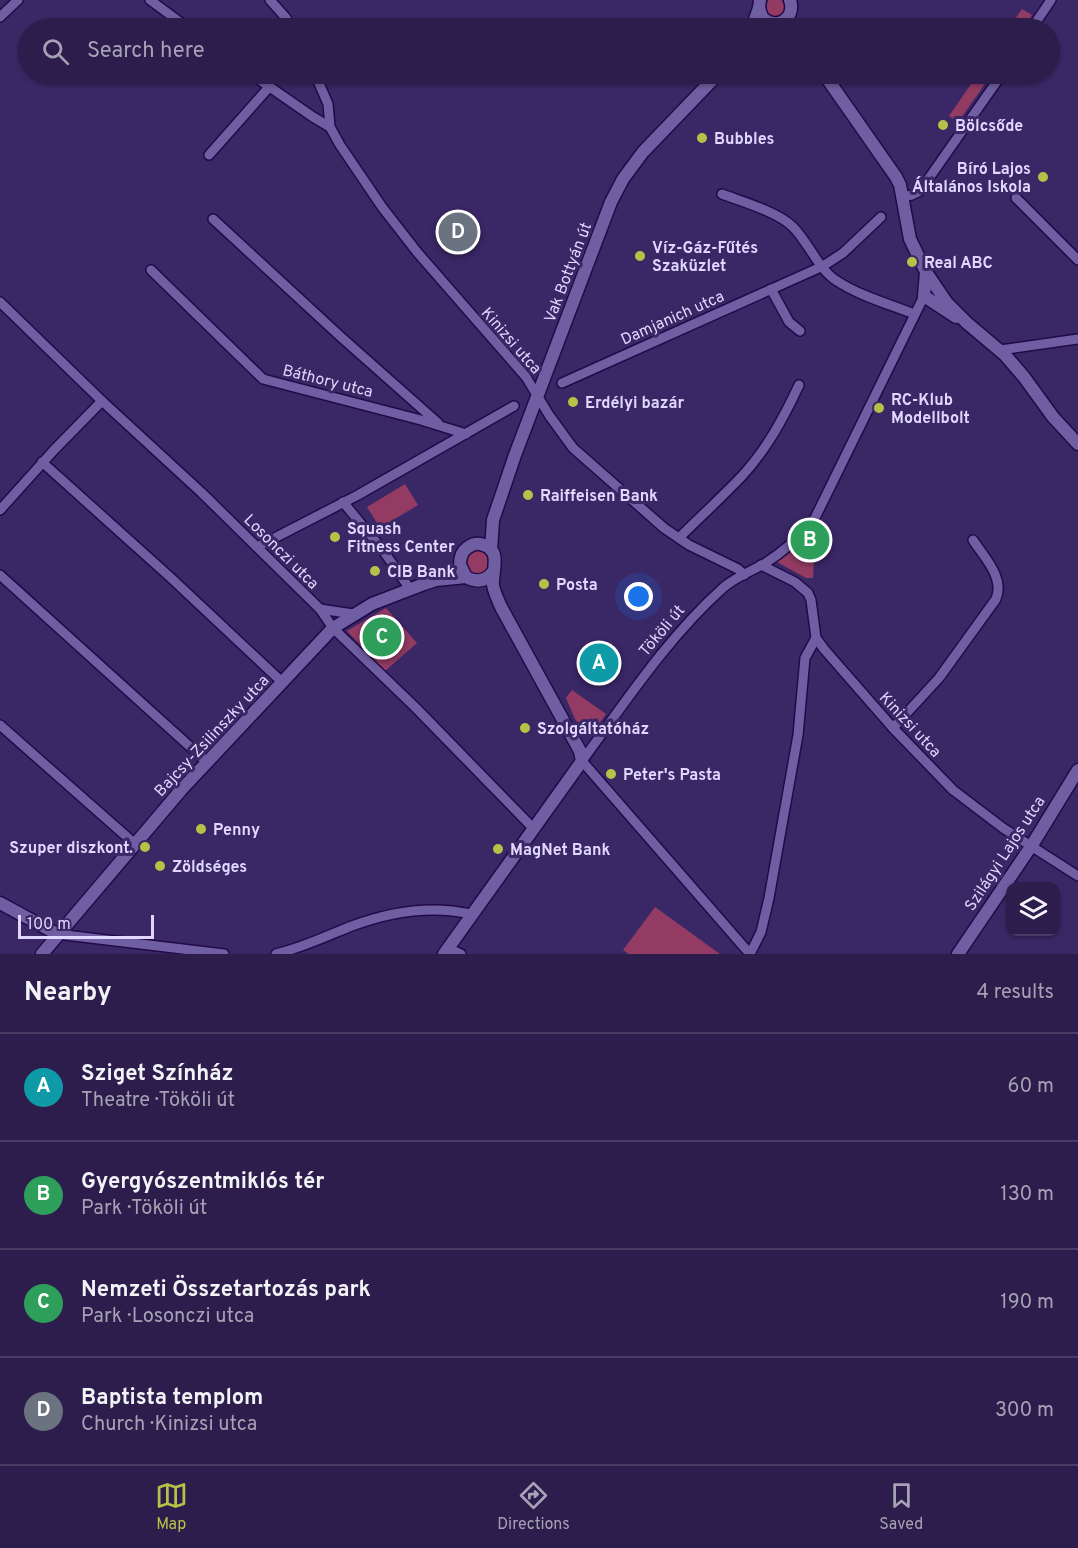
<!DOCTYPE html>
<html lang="en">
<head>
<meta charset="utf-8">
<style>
  body { margin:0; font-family:Overpass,sans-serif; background:#342653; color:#f1f3f6 }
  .controls { position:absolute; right:18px; bottom:18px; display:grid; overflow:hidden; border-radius:12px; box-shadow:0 2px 4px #0004 }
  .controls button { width:54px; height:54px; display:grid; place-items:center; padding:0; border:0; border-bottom:2px solid #483b64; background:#2c1d4c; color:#f1f3f6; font:30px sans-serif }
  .scale { position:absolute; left:18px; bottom:15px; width:136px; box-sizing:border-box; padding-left:6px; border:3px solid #dfd7fe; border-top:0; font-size:16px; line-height:21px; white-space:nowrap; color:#dfd7fe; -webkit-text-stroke:4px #3a2766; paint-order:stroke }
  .you { position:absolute; left:639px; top:597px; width:21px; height:21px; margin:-15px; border:4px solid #fff; border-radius:50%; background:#1a73e8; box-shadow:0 0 0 9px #1a73e833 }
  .badge { display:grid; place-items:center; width:39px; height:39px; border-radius:50%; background:#b6c148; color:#fff; font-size:20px; font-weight:700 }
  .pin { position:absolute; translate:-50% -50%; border:3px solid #fff; box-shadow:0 2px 6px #0006 }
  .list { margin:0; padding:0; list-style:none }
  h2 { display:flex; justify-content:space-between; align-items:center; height:78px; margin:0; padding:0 24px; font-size:26px }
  h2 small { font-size:20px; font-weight:400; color:#a6a2b5 }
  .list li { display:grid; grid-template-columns:39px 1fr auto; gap:18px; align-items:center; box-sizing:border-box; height:108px; padding:0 24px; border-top:2px solid #483b64 }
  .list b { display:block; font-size:22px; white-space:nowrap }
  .list p { margin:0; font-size:20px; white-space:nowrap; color:#a6a2b5 }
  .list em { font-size:20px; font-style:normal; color:#a6a2b5 }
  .icon { flex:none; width:33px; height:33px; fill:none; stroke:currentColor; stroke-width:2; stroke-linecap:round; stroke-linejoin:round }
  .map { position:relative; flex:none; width:1078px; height:954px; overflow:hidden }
  .search { position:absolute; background:#2c1d4c; box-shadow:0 2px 4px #0004; left:18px; right:18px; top:18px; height:66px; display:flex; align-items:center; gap:15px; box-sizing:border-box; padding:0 21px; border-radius:33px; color:#a6a2b5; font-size:22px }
  .sheet { height:510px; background:#2c1d4c }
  nav { display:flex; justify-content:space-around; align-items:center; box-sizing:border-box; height:84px; border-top:2px solid #483b64; background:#2c1d4c; font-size:16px; color:#a6a2b5 }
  nav a { display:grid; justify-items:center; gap:3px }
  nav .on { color:#b6c148 }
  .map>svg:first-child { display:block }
  .green { fill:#943b64 }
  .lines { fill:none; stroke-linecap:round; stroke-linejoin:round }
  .minor-casing { stroke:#220a49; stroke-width:12 }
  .tertiary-casing { stroke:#220a49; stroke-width:15 }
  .minor { stroke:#6f5ea2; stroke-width:9 }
  .tertiary { stroke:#6f5ea2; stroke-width:12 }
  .poi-dot { fill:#b6c148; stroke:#3a2766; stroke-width:2 }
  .labels { text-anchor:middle; stroke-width:6; stroke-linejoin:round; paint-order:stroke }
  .poi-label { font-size:16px; font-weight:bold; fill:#dfd7fe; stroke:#3a2766; text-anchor:start }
  .street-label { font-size:16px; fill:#dfd7fe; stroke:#3a2766 }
</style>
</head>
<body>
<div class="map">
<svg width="1078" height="954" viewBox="0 0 1078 954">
  <rect width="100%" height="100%" fill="#3a2766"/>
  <!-- green -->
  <g class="green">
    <circle cx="775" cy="8" r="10"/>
    <polygon points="1022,9 1032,15 1023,28 1009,28"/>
    <polygon points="978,74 992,74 958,122 949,116"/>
    <polygon points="405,484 418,505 380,528 367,507"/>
    <polygon points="823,514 814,555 813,578 806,578 777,562 813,531"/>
    <polygon points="478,549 489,556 489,568 480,576 468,573 465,557 474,550"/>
    <polygon points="386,608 417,643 385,671 347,631"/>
    <polygon points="572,690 606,714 590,736 575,719 566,698"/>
    <polygon points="655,907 720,954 629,954 623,950"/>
  </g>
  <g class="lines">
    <!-- minor casing -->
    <g class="minor-casing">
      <g id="minor">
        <polyline points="150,0 188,28"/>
        <polyline points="270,0 286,18 292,28"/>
        <polyline points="0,17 18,0"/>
        <polyline points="1032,28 1051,0"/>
        <polyline points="251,74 313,117 330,127"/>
        <polyline points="315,74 328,104 330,127 340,145 382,207 417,252 526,377 549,415 573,448 664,528 689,545 738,569 744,575"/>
        <polyline points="209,155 270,86"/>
        <path d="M722,194C743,202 778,212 793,227C809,243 818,269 837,281C860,296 889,304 914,314"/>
        <polyline points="902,197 912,195 920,191 1002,74"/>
        <polyline points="1016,198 1078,260"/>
        <polyline points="213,219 341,337 438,423"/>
        <polyline points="151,270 263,379 421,420 466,434"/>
        <polyline points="771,289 789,322 800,331"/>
        <polyline points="0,302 102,401 202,493 320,609 333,628 416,708 534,829"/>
        <polyline points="1000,350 1078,339"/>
        <polyline points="562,383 823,266 843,253 881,217"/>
        <polyline points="42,462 170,577 282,682"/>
        <polyline points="343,502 382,549 410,589"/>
        <polyline points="0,510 54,450 102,401"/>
        <path d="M679,538C700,517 722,497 742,476C767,449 784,417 799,385"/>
        <polyline points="257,547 358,495 514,406"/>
        <polyline points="761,565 795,582 808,593 811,600 816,638 824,649 893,728 953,790 1003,828 1078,876"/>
        <polyline points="0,575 207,762"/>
        <polyline points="320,609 353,614"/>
        <path d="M816,638L805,658L798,735L769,898L761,932L750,954L582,761C626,701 668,637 724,587C736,577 751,571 764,564C783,552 799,538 813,522L924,296"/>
        <polyline points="0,725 135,844"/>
        <path d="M893,728L939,678L996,599C1005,578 984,557 973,540"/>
        <polyline points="57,934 224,954"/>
        <polyline points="448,948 461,954"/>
        <path d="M276,954C301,948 325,937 349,927C388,912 431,905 471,914"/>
      </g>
    </g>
    <!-- tertiary casing -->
    <g class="tertiary-casing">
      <g id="tertiary">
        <path d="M760,0L759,8L762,17C776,31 796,19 790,0"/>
        <polyline points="752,28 759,8"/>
        <polyline points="824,74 896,177 900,185 910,239 926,272 947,303 967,323 1005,355 1024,377 1053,417 1078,444"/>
        <polyline points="926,272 924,296 956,317"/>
        <polyline points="491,550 493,520 515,455 611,202 623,179 643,152 718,74"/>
        <polyline points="0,903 57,934"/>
        <polyline points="42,954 181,790 333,628 372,604 424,584 436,580 466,577"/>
        <path d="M444,954L582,761L580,751L501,607C498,600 494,592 493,585C492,570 503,548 480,544C475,543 471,545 467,548C461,552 460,558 460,565L466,577C477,583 486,581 493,572"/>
        <polyline points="958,954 1032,845 1078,770"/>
      </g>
    </g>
    <!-- minor -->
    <use href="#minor" class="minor"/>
    <!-- tertiary -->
    <use href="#tertiary" class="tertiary"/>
  </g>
  <!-- markers -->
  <g class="poi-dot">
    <circle cx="943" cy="125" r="6"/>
    <circle cx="702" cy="138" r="6"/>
    <circle cx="1043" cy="177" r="6"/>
    <circle cx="640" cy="256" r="6"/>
    <circle cx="912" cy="262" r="6"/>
    <circle cx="573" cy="402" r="6"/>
    <circle cx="879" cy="408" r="6"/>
    <circle cx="528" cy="495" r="6"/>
    <circle cx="335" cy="537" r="6"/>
    <circle cx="375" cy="571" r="6"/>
    <circle cx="544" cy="584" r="6"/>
    <circle cx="525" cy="728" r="6"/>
    <circle cx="611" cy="774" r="6"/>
    <circle cx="201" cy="829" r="6"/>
    <circle cx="145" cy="847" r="6"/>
    <circle cx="498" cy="849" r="6"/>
    <circle cx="160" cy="866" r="6"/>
  </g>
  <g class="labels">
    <!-- poi labels -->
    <g class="poi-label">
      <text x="955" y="131">Bölcsőde</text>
      <text x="714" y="144">Bubbles</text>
      <text x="1031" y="174" text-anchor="end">Bíró Lajos<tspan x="1031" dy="18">Általános Iskola</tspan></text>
      <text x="652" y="253">Víz-Gáz-Fűtés<tspan x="652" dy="18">Szaküzlet</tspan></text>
      <text x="924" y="268">Real ABC</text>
      <text x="891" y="405">RC-Klub<tspan x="891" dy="18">Modellbolt</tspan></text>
      <text x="585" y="408">Erdélyi bazár</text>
      <text x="540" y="501">Raiffeisen Bank</text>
      <text x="347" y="534">Squash<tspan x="347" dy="18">Fitness Center</tspan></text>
      <text x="387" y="577">CIB Bank</text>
      <text x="556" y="590">Posta</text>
      <text x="537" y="734">Szolgáltatóház</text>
      <text x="623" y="780">Peter's Pasta</text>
      <text x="213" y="835">Penny</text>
      <text x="133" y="853" text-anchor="end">Szuper diszkont.</text>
      <text x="510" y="855">MagNet Bank</text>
      <text x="172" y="872">Zöldséges</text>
    </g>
    <!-- street labels -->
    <g class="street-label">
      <text transform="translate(567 272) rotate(-69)" y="6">Vak Bottyán út</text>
      <text transform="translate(672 317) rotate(-24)" y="6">Damjanich utca</text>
      <text transform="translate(512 340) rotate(49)" y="6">Kinizsi utca</text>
      <text transform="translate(328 380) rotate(14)" y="6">Báthory utca</text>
      <text transform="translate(282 551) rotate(45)" y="6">Losonczi utca</text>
      <text transform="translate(661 630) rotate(-50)" y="6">Tököli út</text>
      <text transform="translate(911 724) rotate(47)" y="6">Kinizsi utca</text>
      <text transform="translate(211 735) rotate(-47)" y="6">Bajcsy-Zsilinszky utca</text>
      <text transform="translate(1004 853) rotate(-57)" y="6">Szilágyi Lajos utca</text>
    </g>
  </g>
</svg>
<div class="controls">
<button><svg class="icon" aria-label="layers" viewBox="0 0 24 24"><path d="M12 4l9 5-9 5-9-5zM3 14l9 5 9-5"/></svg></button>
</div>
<div class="scale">100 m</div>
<div class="you"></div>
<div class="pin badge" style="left:599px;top:663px;background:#0f9aa8">A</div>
<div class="pin badge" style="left:810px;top:540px;background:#2e9e5b">B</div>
<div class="pin badge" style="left:382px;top:637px;background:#2e9e5b">C</div>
<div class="pin badge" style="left:458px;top:232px;background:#6b7280">D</div>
<div class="search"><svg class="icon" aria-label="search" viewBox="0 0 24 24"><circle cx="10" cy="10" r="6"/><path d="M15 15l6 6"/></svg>Search here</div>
</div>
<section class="sheet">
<h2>Nearby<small>4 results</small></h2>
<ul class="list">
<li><span class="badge" style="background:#0f9aa8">A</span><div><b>Sziget Színház</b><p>Theatre · Tököli út</p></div><em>60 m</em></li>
<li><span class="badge" style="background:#2e9e5b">B</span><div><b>Gyergyószentmiklós tér</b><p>Park · Tököli út</p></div><em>130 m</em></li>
<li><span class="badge" style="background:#2e9e5b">C</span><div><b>Nemzeti Összetartozás park</b><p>Park · Losonczi utca</p></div><em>190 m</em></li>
<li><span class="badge" style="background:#6b7280">D</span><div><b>Baptista templom</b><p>Church · Kinizsi utca</p></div><em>300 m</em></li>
</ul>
</section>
<nav>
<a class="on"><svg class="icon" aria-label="map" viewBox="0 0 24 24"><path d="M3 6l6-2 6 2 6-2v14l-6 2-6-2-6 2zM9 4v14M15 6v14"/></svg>Map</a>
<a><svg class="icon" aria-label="directions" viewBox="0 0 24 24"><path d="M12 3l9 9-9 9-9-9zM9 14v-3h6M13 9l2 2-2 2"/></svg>Directions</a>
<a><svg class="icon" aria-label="saved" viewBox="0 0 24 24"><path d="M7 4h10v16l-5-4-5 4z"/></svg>Saved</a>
</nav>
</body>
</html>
